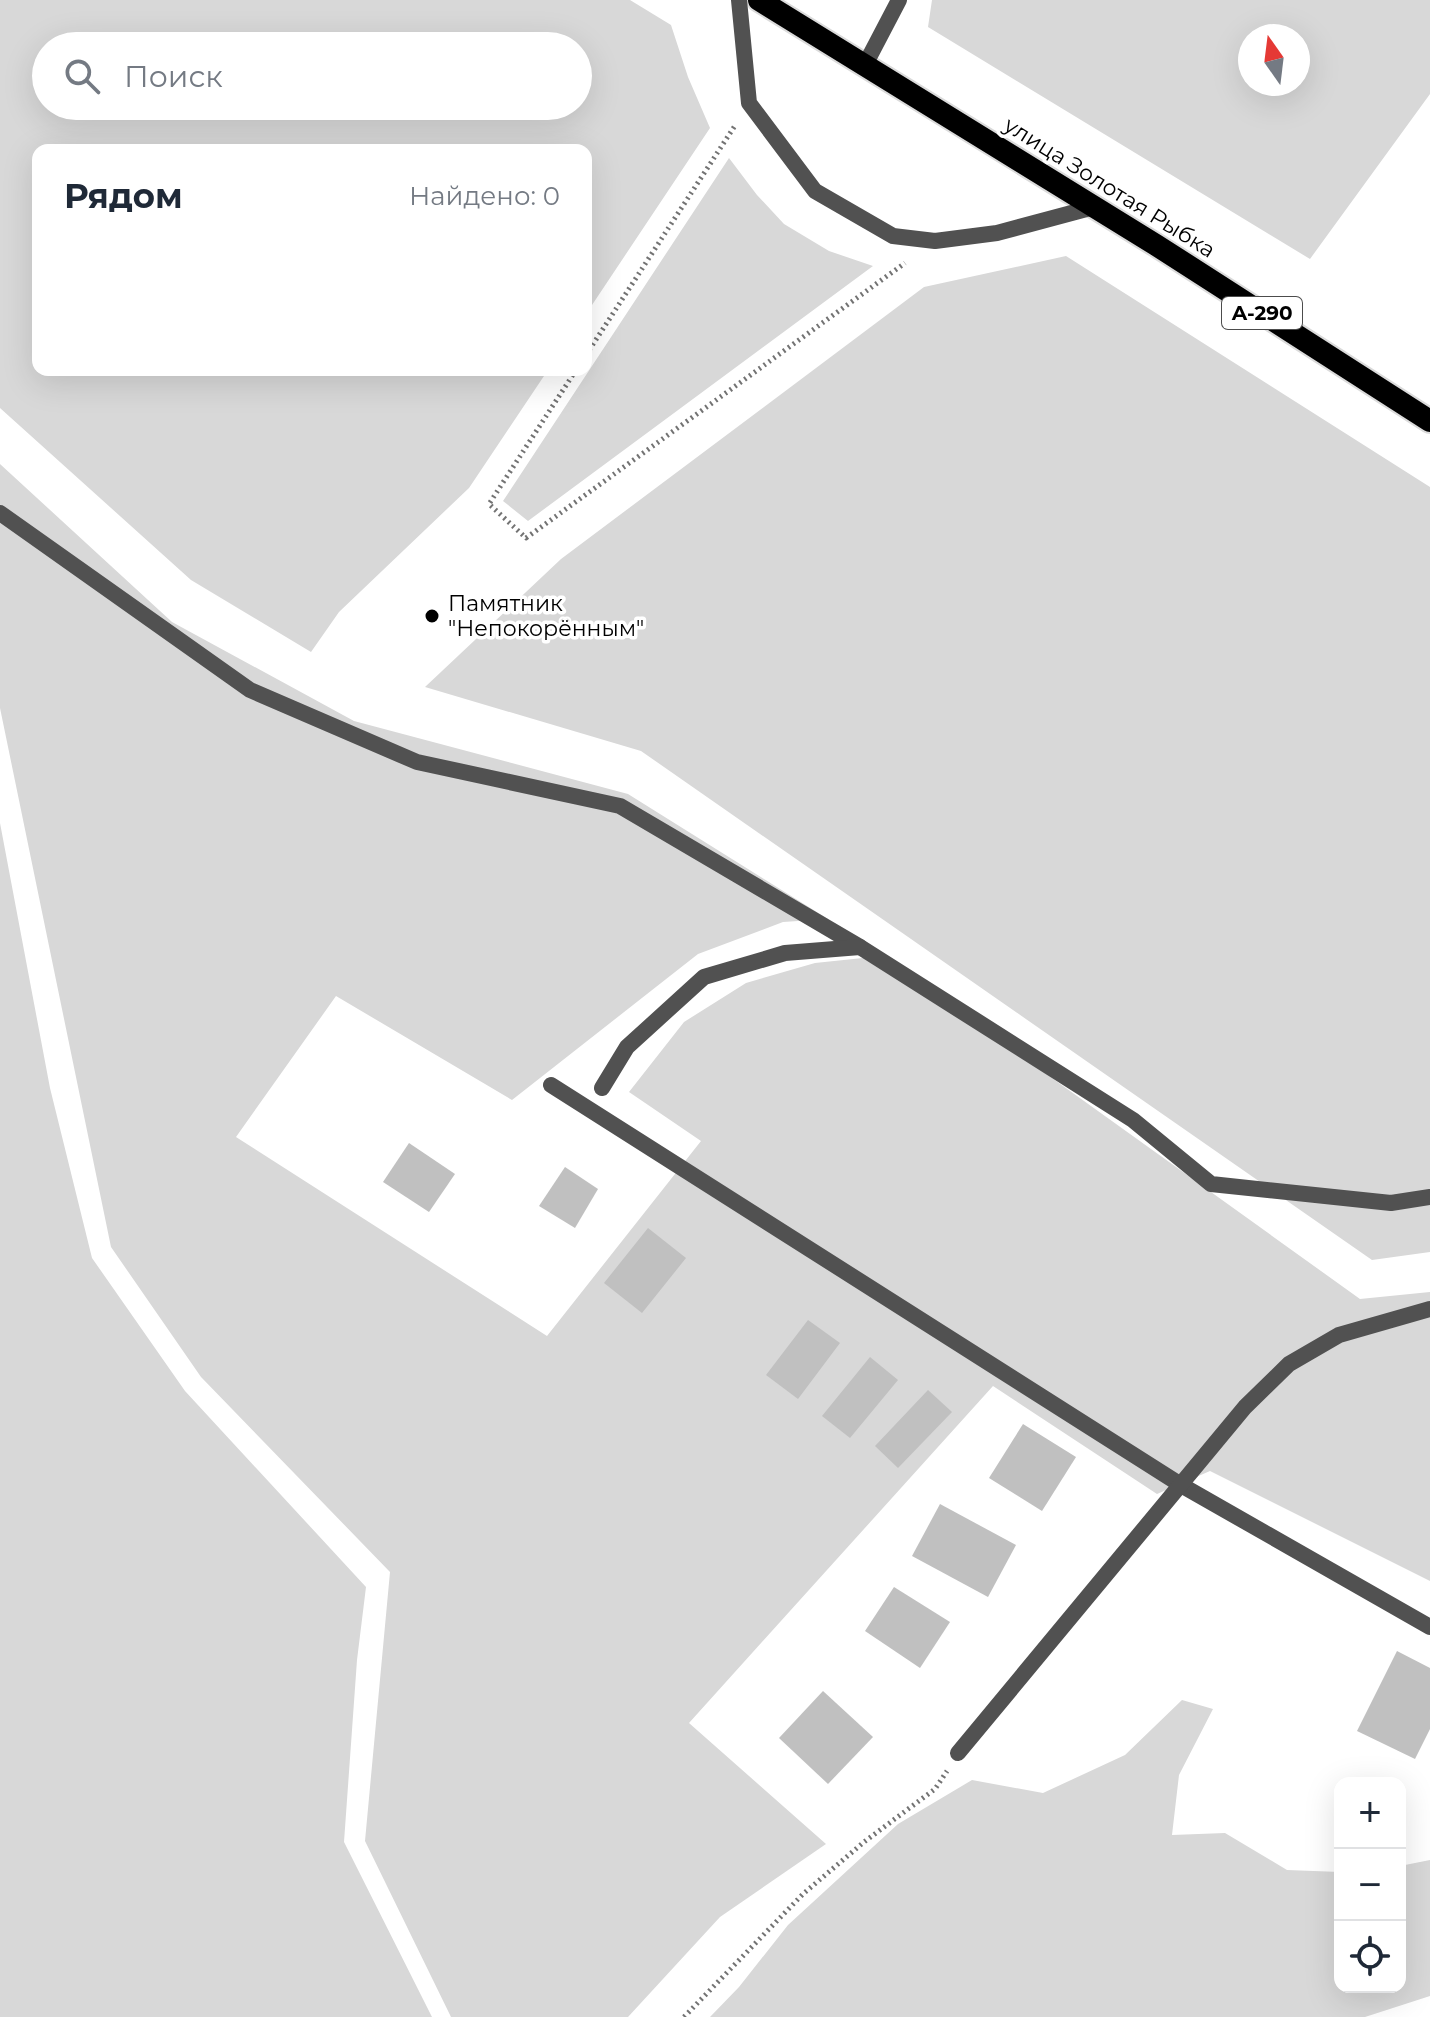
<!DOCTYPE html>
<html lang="ru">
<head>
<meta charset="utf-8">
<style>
  body { margin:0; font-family:Montserrat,sans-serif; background:#f2f2f3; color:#1f2937 }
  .controls { position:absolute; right:24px; bottom:24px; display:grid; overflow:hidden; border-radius:16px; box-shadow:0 8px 32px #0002 }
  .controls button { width:72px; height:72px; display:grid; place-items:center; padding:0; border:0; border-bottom:2px solid #e0e1e3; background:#fff; color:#1f2937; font:40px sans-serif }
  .compass { position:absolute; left:1238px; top:24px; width:72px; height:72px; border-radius:50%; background:#fff; box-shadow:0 8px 32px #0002; rotate:346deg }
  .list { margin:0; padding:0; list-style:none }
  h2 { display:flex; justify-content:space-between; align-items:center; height:104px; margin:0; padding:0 32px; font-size:34px }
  h2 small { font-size:26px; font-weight:400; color:#747a83 }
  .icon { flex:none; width:44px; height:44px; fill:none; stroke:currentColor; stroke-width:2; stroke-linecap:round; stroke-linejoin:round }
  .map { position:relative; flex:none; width:1430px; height:2017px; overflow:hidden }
  .search { position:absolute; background:#fff; box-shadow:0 8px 32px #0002; left:32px; top:32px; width:560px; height:88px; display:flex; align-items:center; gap:20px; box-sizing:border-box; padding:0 28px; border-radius:44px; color:#747a83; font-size:30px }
  .panel { position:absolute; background:#fff; box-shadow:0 8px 32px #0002; left:32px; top:144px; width:560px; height:232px; border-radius:16px }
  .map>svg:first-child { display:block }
  .green { fill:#d8d8d8; fill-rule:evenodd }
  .building { fill:#c0c0c0 }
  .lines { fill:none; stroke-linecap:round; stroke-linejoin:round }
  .trunk-casing { stroke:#dbdbdb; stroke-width:26 }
  .path { stroke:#737373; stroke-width:5; stroke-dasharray:2 4; stroke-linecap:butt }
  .service { stroke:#515151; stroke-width:16 }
  .trunk { stroke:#000; stroke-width:22 }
  .poi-dot { fill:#000; stroke:#fff; stroke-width:3 }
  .labels { text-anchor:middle; stroke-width:7; stroke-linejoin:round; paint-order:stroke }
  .shield { fill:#fff; stroke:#4c4c4c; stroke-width:2 }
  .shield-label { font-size:20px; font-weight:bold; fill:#000 }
  .street-label { font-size:22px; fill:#000; stroke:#fff }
  .poi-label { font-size:22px; fill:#000; stroke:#fff; text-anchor:start }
</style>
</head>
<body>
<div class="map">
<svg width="1430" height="2017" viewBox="0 0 1430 2017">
  <rect width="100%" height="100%" fill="#fff"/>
  <!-- green -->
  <g class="green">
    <path d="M0,0H630L671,25L688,77L710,128L586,314V150H38V370H548L469,488L339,612L311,652L191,580L0,408ZM46,46H578V106H46Z"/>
    <path d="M932,0H1430V94L1310,259L928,27ZM1298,36V84H1250V36Z"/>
    <polygon points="729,158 757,195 784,224 829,251 873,266 528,521 503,501"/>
    <polygon points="1066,256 1430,487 1430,1252 1372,1260 641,751 425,687 561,559 924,287"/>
    <polygon points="0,464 172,622 354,721 628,794 828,919 783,922 698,954 512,1100 336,996 236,1137 547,1336 701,1141 629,1092 684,1022 746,983 815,963 882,956 1360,1299 1430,1292 1430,1581 1210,1471 1157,1494 993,1386 689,1723 826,1844 720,1917 628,2017 451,2017 365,1841 390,1572 201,1377 111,1247 0,708"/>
    <polygon points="0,823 50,1088 92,1258 185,1391 366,1587 357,1660 344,1842 432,2017 0,2017"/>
    <polygon points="1182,1700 1213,1709 1179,1775 1172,1835 1225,1833 1287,1870 1340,1872 1340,1987 1400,1987 1400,1866 1430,1860 1430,1996 1365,2017 710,2017 739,1987 788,1925 898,1824 972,1780 1043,1793 1125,1755"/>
  </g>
  <!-- building -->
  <g class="building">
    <polygon points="409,1143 455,1174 429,1212 383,1182"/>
    <polygon points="565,1167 598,1189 575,1228 539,1206"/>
    <polygon points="648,1228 686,1258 642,1313 604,1283"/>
    <polygon points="808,1320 840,1343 798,1399 766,1375"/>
    <polygon points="870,1357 898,1380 850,1438 822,1416"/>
    <polygon points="928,1390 952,1412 898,1468 875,1446"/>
    <polygon points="1023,1424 1076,1457 1042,1511 989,1478"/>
    <polygon points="940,1504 1016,1545 988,1597 912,1556"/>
    <polygon points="894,1587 950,1622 920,1668 865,1631"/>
    <polygon points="1397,1651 1430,1668 1430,1729 1415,1759 1357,1731"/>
    <polygon points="823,1691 873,1737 828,1784 779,1738"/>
  </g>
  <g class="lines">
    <!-- trunk casing -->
    <g class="trunk-casing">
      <polyline id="trunk" points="759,0 1156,245 1430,421"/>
    </g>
    <!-- path -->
    <g class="path">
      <polyline points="586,355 736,124"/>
      <polyline points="576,370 489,504 526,538 905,263"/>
      <polyline points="684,2017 803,1894 864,1842 935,1789 947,1771"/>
    </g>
    <!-- service -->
    <g class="service">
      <polyline points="739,0 749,103 815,191 893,236 935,241 997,233 1094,207"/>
      <polyline points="865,65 899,0"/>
      <polyline points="0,513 250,690 417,762 620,806 860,947 1133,1120 1211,1184 1391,1203 1430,1197"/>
      <polyline points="551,1085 1181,1485 1430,1627"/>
      <polyline points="602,1088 627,1047 704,977 785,953 860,947"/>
      <polyline points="958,1753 1245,1407 1289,1364 1339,1335 1430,1309"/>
    </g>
    <!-- trunk -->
    <use href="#trunk" class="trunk"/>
  </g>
  <!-- markers -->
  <circle class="poi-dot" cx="432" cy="616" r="8"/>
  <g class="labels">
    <!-- shield labels -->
    <rect class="shield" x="1222" y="297" width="80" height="32" rx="6"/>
    <g class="shield-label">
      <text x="1262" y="320">А-290</text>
    </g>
    <!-- street labels -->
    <g class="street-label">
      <text transform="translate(1110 187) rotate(32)" y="8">улица Золотая Рыбка</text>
    </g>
    <!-- poi labels -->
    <g class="poi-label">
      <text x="448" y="611">Памятник<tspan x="448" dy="25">"Непокорённым"</tspan></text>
    </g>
  </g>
</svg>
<div class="controls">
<button>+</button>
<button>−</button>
<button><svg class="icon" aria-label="locate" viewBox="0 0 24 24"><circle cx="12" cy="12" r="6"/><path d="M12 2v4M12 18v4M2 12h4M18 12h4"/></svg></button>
</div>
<svg class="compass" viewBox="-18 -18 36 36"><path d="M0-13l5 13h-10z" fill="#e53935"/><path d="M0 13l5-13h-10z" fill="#747a83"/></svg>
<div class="search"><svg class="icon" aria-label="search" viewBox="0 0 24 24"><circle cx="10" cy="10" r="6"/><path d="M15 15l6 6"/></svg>Поиск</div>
<section class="panel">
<h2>Рядом<small>Найдено: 0</small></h2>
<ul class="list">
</ul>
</section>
</div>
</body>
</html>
